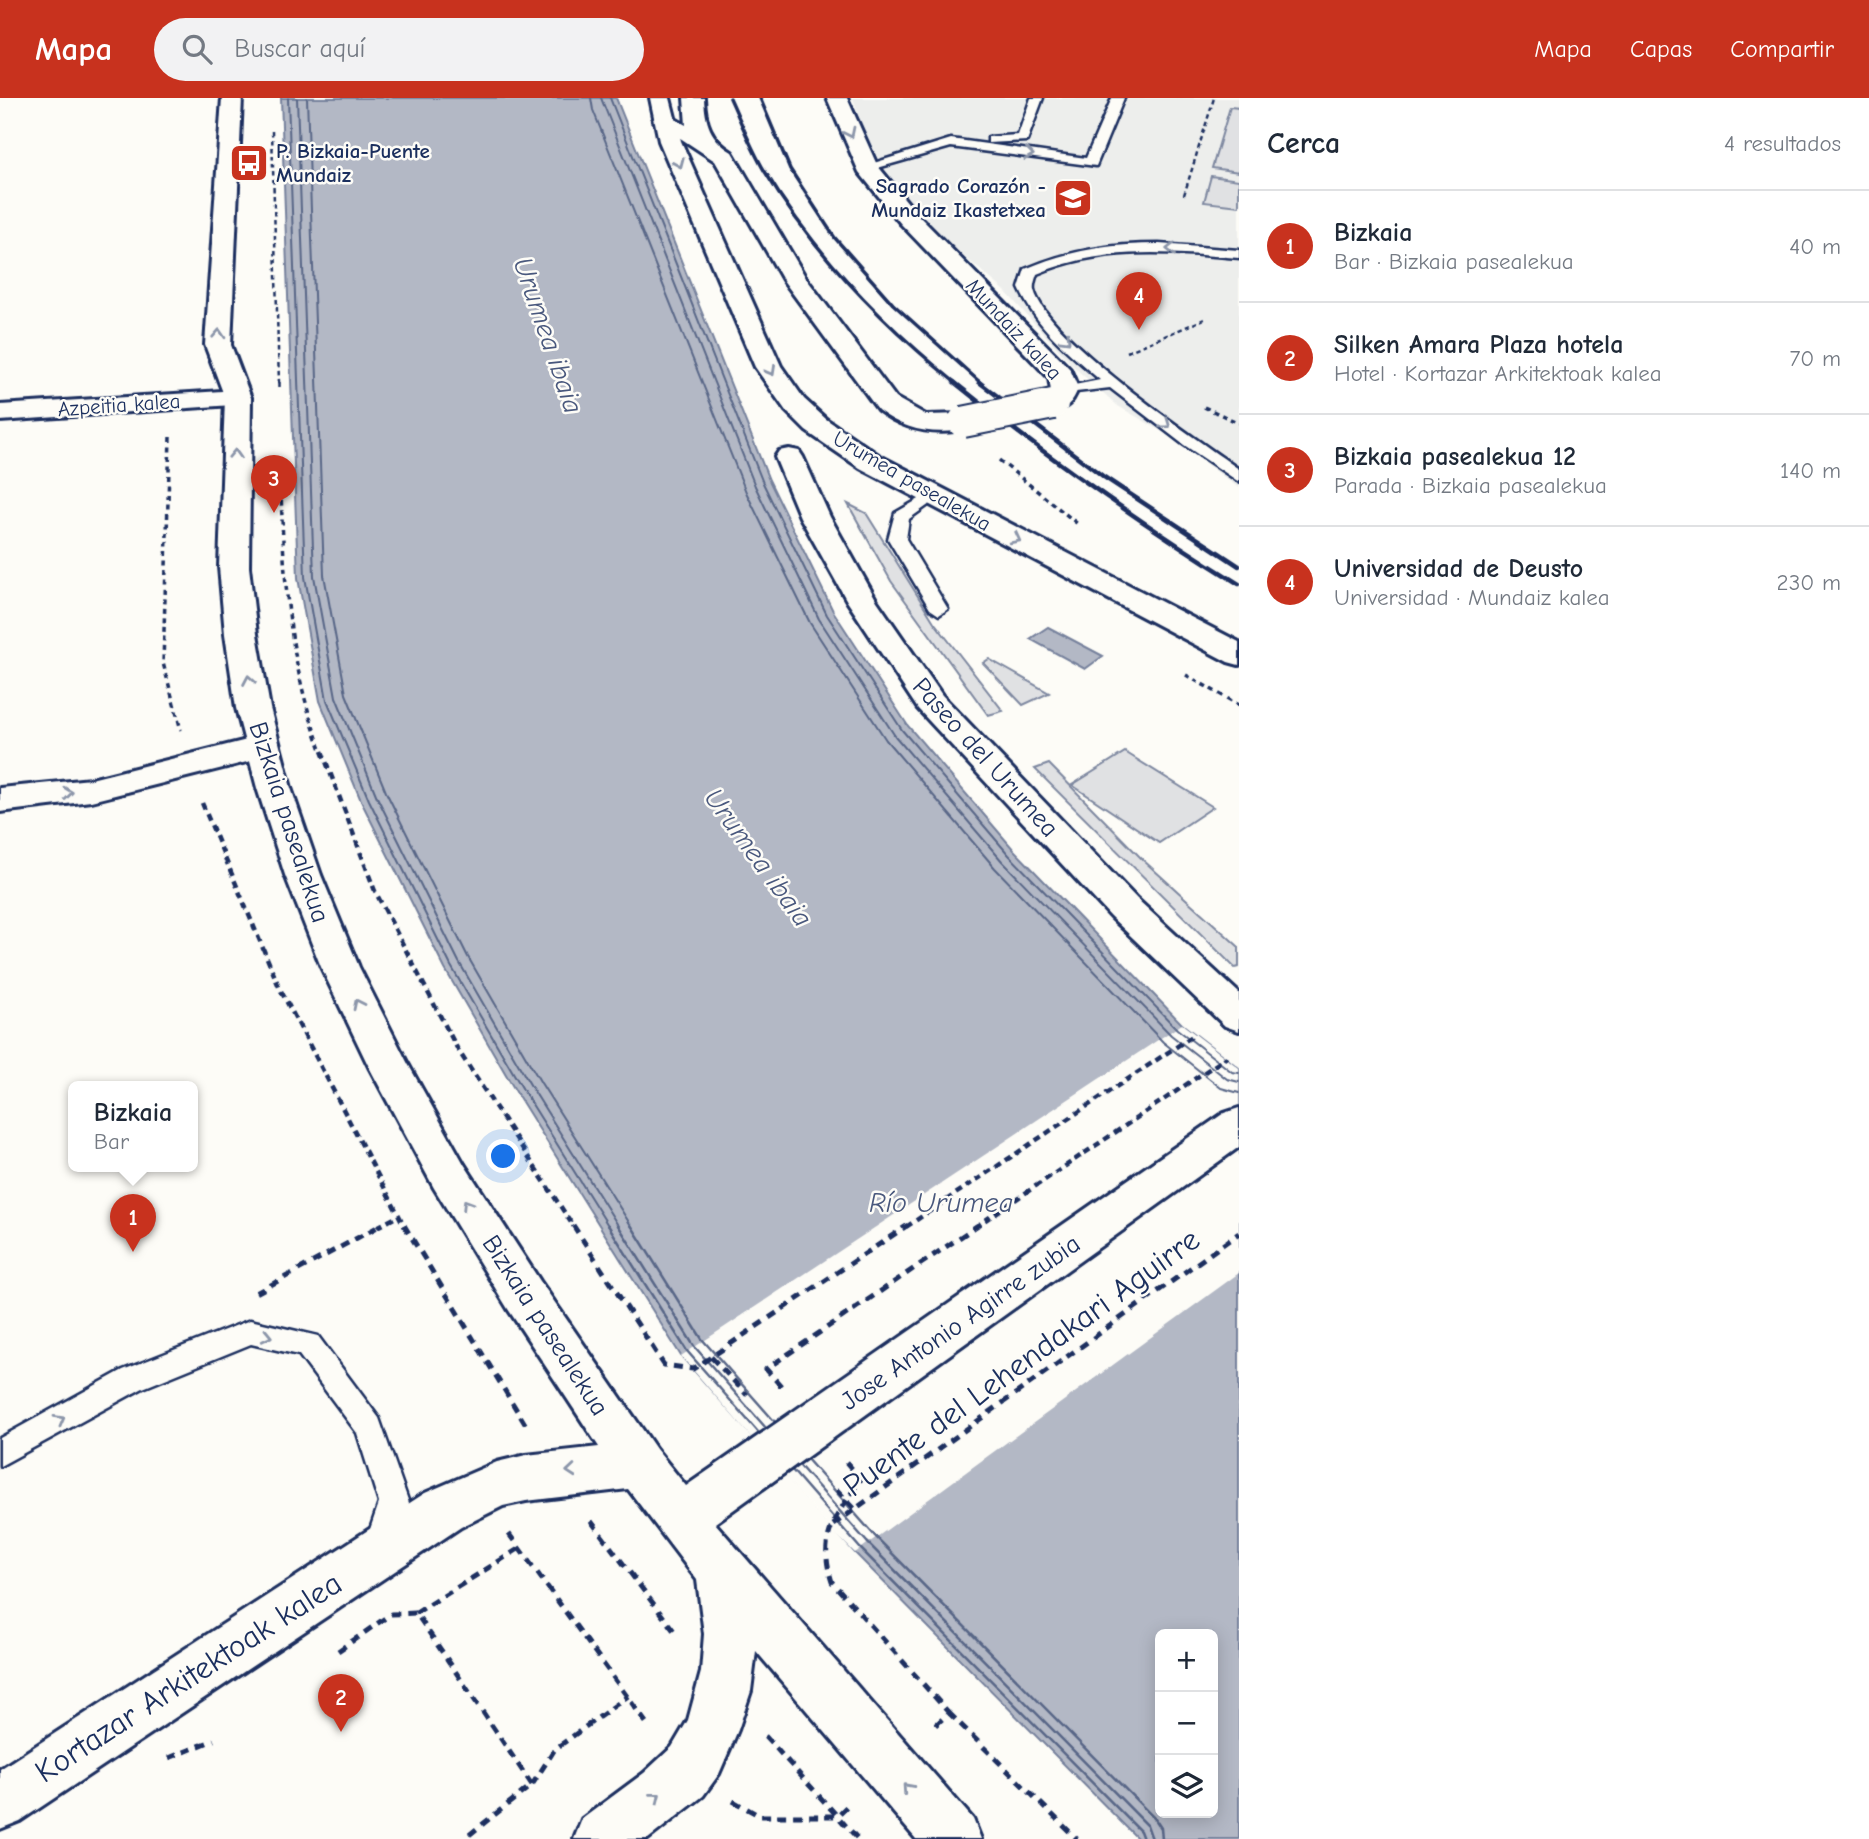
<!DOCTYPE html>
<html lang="es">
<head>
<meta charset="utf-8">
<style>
  body { margin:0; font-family:"Comic Neue",sans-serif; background:#f2f2f3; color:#1f2937 }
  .controls { position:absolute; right:21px; bottom:21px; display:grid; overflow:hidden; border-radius:10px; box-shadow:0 4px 18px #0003 }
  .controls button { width:63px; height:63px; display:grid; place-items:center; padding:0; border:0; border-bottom:2px solid #e0e1e3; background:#fff; color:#1f2937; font:35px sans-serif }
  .you { position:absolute; left:504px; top:1059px; width:24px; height:24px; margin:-18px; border:5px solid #fff; border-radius:50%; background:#1a73e8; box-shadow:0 0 0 10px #1a73e833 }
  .badge { display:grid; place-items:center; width:46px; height:46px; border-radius:50%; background:#c8321e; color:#fff; font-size:23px; font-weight:700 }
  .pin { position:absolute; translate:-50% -58px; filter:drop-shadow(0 2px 4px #0008) }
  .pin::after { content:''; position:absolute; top:37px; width:24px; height:21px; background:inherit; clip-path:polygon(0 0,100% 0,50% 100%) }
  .popup { position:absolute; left:68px; top:983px; width:130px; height:91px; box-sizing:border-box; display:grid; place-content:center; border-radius:10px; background:#fff; filter:drop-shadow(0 2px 5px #0005); font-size:23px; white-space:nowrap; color:#747a83 }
  .popup b { font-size:26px; color:#1f2937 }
  .popup::after { content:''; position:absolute; left:50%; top:100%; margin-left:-14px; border:14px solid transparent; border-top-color:#fff }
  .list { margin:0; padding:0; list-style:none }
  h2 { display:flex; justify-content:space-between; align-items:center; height:91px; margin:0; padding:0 28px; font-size:30px }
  h2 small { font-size:23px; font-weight:400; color:#747a83 }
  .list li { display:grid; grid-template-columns:46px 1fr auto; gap:21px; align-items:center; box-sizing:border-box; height:112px; padding:0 28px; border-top:2px solid #e0e1e3 }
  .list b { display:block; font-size:26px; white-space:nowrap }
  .list p { margin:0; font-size:23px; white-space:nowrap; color:#747a83 }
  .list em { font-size:23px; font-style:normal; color:#747a83 }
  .icon { flex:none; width:38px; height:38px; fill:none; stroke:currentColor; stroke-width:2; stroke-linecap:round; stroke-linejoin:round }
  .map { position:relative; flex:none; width:1239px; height:1741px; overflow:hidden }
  header { display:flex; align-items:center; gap:42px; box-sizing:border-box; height:98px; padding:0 35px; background:#c8321e; color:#fff }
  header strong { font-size:33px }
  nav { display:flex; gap:38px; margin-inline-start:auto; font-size:24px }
  .search { width:490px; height:63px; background:#f2f2f3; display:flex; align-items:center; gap:18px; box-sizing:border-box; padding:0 24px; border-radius:38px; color:#747a83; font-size:26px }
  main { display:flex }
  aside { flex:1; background:#fff }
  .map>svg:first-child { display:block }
  .built { fill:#edeeec }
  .green { fill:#e0e1e3; stroke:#7e88a0; stroke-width:2 }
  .water { fill:#b3b8c5; stroke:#76819c; stroke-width:2; fill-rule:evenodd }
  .pier { fill:#fdfcf7 }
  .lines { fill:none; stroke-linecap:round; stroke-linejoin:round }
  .shore-far1 { stroke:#586687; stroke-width:2 }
  .shore { stroke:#586687; stroke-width:2.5 }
  .lane-casing { stroke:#1b2f5e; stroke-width:5 }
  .street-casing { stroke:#1b2f5e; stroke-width:6 }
  .secondary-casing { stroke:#1b2f5e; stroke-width:6 }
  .path-far3 { stroke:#1b2f5e; stroke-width:2.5; stroke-dasharray:4.5 3.5; stroke-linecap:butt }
  .path-far2 { stroke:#1b2f5e; stroke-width:3.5; stroke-dasharray:5 4.5; stroke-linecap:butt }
  .path-far1 { stroke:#1b2f5e; stroke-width:4.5; stroke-dasharray:7 5; stroke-linecap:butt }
  .path { stroke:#1b2f5e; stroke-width:5; stroke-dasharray:9 7; stroke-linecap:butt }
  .lane { fill:#fdfcf7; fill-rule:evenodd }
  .street { fill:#fdfcf7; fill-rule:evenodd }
  .secondary { fill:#fdfcf7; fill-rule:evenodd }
  .rail-far1 { stroke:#1b2f5e; stroke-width:3.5 }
  .rail { stroke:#1b2f5e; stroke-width:4.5 }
  .street-bridge-casing { stroke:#1b2f5e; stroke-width:34; stroke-linecap:butt }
  .street-bridge { stroke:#fdfcf7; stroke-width:30 }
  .oneway { stroke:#8c96aa }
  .labels { text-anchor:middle; stroke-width:5; stroke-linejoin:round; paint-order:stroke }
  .far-poi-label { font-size:21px; font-weight:bold; fill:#1b2f5e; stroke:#fdfcf7; text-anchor:start }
  .far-street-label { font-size:21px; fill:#1b2f5e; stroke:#fdfcf7 }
  .street-label { font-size:26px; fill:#1b2f5e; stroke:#fdfcf7 }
  .water-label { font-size:28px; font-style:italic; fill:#49587d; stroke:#fdfcf7 }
  .near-street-label { font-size:32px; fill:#1b2f5e; stroke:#fdfcf7 }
</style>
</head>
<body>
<header>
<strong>Mapa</strong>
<div class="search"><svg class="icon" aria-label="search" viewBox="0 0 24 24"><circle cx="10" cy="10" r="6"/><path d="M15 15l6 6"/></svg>Buscar aquí</div>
<nav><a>Mapa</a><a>Capas</a><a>Compartir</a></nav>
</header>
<main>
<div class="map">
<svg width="1239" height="1741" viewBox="0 0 1239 1741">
  <rect width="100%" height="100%" fill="#fdfcf7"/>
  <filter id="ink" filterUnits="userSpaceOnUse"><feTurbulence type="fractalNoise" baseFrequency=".0143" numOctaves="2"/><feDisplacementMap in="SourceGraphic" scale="14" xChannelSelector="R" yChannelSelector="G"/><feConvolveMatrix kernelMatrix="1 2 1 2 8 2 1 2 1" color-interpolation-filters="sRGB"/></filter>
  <g filter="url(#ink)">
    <!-- built -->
    <polygon class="built" points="853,0 1239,0 1239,390 1163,334 1118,308 1076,271 1004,192 928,128 885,71 866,40"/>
    <!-- green -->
    <g class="green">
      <polygon points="1230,9 1239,10 1239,74 1212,70"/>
      <polygon points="1211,78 1239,82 1239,108 1204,104"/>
      <polygon points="848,406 866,415 934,524 1003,613 988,617 891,483"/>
      <polygon points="989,561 1049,595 1023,607 983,565"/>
      <polygon points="1125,654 1213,709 1159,745 1072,687"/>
      <polygon points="1049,666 1143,762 1239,849 1239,869 1235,870 1035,671"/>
    </g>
    <!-- water -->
    <g class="water">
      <path d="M281,0H616L769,382L833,513L908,628L1014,752L1182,926L1239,970V1741H1138L855,1455L681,1258L519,999L445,871L362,705L320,603L298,480ZM1160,1536H1213V1715H1160Z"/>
      <polygon points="1048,529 1103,558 1085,571 1030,541"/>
    </g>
    <!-- pier -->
    <polygon class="pier" points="1182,926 1239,970 1239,1175 855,1455 829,1429 681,1258"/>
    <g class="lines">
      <!-- shore-far1 -->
      <g class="shore-far1">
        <polyline points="288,0 305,479 327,602 369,702 451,868 525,995 609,1129"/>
        <polyline points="297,0 314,478 336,599 377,699 459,864 532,990 619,1129"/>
        <polyline points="307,0 324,477 346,596 386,694 468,859 541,985 632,1129"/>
        <polyline points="591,0 593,12 746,394 810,525 886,642 995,770 1163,944 1221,990 1239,995"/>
        <polyline points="601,0 755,388 819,521 895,638 1002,763 1171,937 1227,981 1239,984"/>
        <polyline points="610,0 763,385 827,517 902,632 1009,757 1177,931 1232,974 1239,975"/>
      </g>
      <!-- shore -->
      <g class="shore">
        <polyline points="608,1127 687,1253 759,1335"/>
        <polyline points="618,1127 694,1248 766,1330"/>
        <polyline points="631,1127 702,1241 775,1324"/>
        <polyline points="807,1361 874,1437 1155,1721 1161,1730 1162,1741"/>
        <polyline points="799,1367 867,1444 1147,1727 1152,1741"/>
        <polyline points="792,1372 860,1450 1140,1733 1143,1741"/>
      </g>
      <!-- lane casing -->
      <g class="lane-casing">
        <g id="lane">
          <polygon points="1031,0 1043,0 1027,43 988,45 988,39 1018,37"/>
          <polygon points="1112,0 1124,0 1096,68 951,49 867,73 861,69 951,41 1086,60"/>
          <path d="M1159,146L1239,152V160C1169,154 1102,148 1037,176C1035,182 1033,187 1034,192C1047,240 1195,340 1239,371V384L1184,347L1110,290L1059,296L1057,293L1059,290L1100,282C1069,255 1036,229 1019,190L1025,171C1069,152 1111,146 1159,146Z"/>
          <polygon points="933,393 941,398 909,421 906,441 948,511 939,517 930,511 888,441 895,415"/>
          <polygon points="250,1222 318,1238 379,1320 409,1405 391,1456 380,1460 369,1456 365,1446 379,1405 357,1335 299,1257 251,1246 143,1290 0,1368 0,1340 123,1272"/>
        </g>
      </g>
      <!-- street casing -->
      <g class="street-casing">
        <g id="street">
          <path d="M684,0H704C705,24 710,41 732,54L806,180L896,300L926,317L963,316L973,318L977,324L973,330C938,338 906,334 878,312L783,182L715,63L653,22L656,18H670L686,27Z"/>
          <path d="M827,0H847L877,67L917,116L1070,271L1078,290C1073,307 1061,316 1044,312L1040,306L1051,293L1049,280L901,126L859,74Z"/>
          <polygon points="238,292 247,294 251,300 247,306 0,323 0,307"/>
          <polygon points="789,351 799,353 803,359 830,419 877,503 942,597 1137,801 1239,895 1239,933 1225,928 1111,819 918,611 847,503 800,419 775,359 779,353"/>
          <polygon points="263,638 275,641 280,649 275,657 91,703 0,714 0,690 91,681"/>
        </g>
      </g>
      <!-- secondary casing -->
      <g class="secondary-casing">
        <g id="secondary">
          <polygon points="222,0 242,0 231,247 251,300 249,469 257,536 270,610 291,690 321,777 359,869 407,964 464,1066 540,1183 656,1351 686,1388 1224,1015 1239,1010 1239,1049 715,1425 973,1721 981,1741 916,1741 756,1553 751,1593 738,1632 719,1676 703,1698 648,1741 574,1741 582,1721 644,1675 672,1649 688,1622 701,1574 704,1536 697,1482 628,1391 526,1403 503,1408 461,1429 20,1723 0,1731 0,1671 425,1395 497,1364 526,1357 599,1349 508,1211 434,1090 369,969 321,869 285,777 257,690 236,610 225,536 219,469 225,300 205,247"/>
          <polygon points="650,0 670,0 681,43 781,268 804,301 826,321 880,358 1239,544 1239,567 1228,564 860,370 806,333 786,313 755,269 659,43"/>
        </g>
      </g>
      <!-- path-far3 -->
      <g class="path-far3">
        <polyline points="272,33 279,286"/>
        <polyline points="1184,97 1214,0"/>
        <polyline points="1127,254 1207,220"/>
      </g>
      <!-- path-far2 -->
      <g class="path-far2">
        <polyline points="279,284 279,290"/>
        <polyline points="1204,309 1239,325"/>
        <polyline points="170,339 163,565 181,632"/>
        <polyline points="999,362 1079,427"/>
        <path d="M281,393C284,485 289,567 322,654"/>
        <polyline points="1186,577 1239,607"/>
      </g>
      <!-- path-far1 -->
      <g class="path-far1">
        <polyline points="322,653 375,793 458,952 574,1129"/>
        <polyline points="202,705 280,891 405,1129"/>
        <polyline points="377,1129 398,1118"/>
        <polyline points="906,1129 1194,937"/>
        <polyline points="975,1129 1227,959"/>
      </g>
      <!-- path -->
      <g class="path">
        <polyline points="404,1127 527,1329"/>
        <polyline points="573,1127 664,1267 693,1271 908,1127"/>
        <polyline points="256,1195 381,1127"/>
        <polyline points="711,1259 747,1297"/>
        <polyline points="781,1288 766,1271 978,1127"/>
        <path d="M846,1364L861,1381C836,1419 817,1437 832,1484L949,1615L931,1631"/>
        <polyline points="837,1392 855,1411"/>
        <polyline points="591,1423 674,1533"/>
        <polyline points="833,1427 1239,1135"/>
        <polyline points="509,1436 650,1630"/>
        <polyline points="416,1515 520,1450"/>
        <polyline points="338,1553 391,1516 416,1515 532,1687 464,1741"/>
        <polyline points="949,1615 1077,1741"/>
        <polyline points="765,1638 858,1741"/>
        <polyline points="169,1660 214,1642"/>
        <polyline points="532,1687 555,1651 628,1598"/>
        <polyline points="733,1703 760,1718 837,1718 849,1706"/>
      </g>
      <!-- lane -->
      <use href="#lane" class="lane"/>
      <!-- street -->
      <use href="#street" class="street"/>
      <!-- secondary -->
      <use href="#secondary" class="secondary"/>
      <!-- rail-far1 -->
      <g class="rail-far1">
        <path d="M730,0C741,24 751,50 764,72C813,154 884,227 957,286"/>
        <polyline points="760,0 790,71 835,140 893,206 982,286"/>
      </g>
      <!-- rail -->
      <g class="rail">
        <path d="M954,284C1045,358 1139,424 1239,486"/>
        <polyline points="979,284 1104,379 1239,468"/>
      </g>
      <!-- street-bridge casing -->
      <g class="street-bridge-casing">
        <polyline id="street-bridge" points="963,324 1053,306"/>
      </g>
      <!-- street-bridge -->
      <use href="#street-bridge" class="street-bridge"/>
    </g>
    <!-- one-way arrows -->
    <defs><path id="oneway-chevron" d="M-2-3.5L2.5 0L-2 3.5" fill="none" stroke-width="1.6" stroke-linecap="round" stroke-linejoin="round" transform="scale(1.75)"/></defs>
    <g class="oneway">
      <use href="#oneway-chevron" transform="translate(850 35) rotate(64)"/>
      <use href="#oneway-chevron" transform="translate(1029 56) rotate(8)"/>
      <use href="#oneway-chevron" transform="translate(679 65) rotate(67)"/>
      <use href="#oneway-chevron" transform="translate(1171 151) rotate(-180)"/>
      <use href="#oneway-chevron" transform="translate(219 236) rotate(-87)"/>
      <use href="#oneway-chevron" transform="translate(1066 241) rotate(45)"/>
      <use href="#oneway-chevron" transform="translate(771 273) rotate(61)"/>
      <use href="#oneway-chevron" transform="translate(1166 326) rotate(36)"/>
      <use href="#oneway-chevron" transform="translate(235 356) rotate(-88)"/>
      <use href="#oneway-chevron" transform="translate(1016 441) rotate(27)"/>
      <use href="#oneway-chevron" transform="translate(249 582) rotate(-100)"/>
      <use href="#oneway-chevron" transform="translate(68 695) rotate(-6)"/>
      <use href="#oneway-chevron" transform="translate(358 906) rotate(-116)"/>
      <use href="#oneway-chevron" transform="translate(467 1106) rotate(-122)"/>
      <use href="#oneway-chevron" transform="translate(267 1238) rotate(13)"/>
      <use href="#oneway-chevron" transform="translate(60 1322) rotate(-29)"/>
      <use href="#oneway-chevron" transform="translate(571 1373) rotate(175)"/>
      <use href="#oneway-chevron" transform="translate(907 1690) rotate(-132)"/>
      <use href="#oneway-chevron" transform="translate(656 1699) rotate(-38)"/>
    </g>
  </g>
  <!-- icons -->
  <defs>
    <g id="bus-square" transform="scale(2.0125)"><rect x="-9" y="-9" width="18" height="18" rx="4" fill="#c8321e" stroke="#fdfcf7"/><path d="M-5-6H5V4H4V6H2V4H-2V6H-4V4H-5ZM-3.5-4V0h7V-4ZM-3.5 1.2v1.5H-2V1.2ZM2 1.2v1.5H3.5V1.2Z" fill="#fff"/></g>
    <g id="school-square" transform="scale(2.0125)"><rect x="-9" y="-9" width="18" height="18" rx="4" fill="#c8321e" stroke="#fdfcf7"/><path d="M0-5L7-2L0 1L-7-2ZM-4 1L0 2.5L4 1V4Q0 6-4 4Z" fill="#fff"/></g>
  </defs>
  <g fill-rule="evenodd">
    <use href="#bus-square" x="249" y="65"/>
    <use href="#school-square" x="1073" y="100"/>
  </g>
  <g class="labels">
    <!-- far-poi labels -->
    <g class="far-poi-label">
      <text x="276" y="60">P. Bizkaia-Puente<tspan x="276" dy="24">Mundaiz</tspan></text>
      <text x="1046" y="95" text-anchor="end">Sagrado Corazón -<tspan x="1046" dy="24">Mundaiz Ikastetxea</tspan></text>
    </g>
    <!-- far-street labels -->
    <g class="far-street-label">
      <text transform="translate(1014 231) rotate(47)" y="7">Mundaiz kalea</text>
      <text transform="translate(119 307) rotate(-4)" y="7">Azpeitia kalea</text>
      <text transform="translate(912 383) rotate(30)" y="7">Urumea pasealekua</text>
    </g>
    <!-- street labels -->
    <g class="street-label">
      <text transform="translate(986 659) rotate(48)" y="9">Paseo del Urumea</text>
      <text transform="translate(290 724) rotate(72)" y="9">Bizkaia pasealekua</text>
      <text transform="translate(960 1224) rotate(-35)" y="9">Jose Antonio Agirre zubia</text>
      <text transform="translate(546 1227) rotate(57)" y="9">Bizkaia pasealekua</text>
    </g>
    <!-- water labels -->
    <g class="water-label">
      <text transform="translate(549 237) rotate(71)" y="10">Urumea ibaia</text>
      <text transform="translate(759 759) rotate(54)" y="10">Urumea ibaia</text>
      <text x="941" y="1114">Río Urumea</text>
    </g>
    <!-- near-street labels -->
    <g class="near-street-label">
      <text transform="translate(1021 1264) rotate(-36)" y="11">Puente del Lehendakari Aguirre</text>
      <text transform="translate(188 1579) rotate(-33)" y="11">Kortazar Arkitektoak kalea</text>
    </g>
  </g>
</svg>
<div class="controls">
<button>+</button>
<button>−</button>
<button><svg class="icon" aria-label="layers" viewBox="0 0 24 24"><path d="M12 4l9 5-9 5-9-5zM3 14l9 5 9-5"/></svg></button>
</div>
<div class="you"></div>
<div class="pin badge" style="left:133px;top:1154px">1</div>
<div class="popup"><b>Bizkaia</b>Bar</div>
<div class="pin badge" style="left:341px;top:1634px">2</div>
<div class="pin badge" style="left:274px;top:415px">3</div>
<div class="pin badge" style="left:1139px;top:232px">4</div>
</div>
<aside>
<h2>Cerca<small>4 resultados</small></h2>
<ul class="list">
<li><span class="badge">1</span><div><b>Bizkaia</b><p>Bar · Bizkaia pasealekua</p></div><em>40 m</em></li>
<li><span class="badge">2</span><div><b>Silken Amara Plaza hotela</b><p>Hotel · Kortazar Arkitektoak kalea</p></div><em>70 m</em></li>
<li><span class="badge">3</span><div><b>Bizkaia pasealekua 12</b><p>Parada · Bizkaia pasealekua</p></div><em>140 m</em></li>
<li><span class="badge">4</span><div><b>Universidad de Deusto</b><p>Universidad · Mundaiz kalea</p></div><em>230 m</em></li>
</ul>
</aside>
</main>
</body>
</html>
